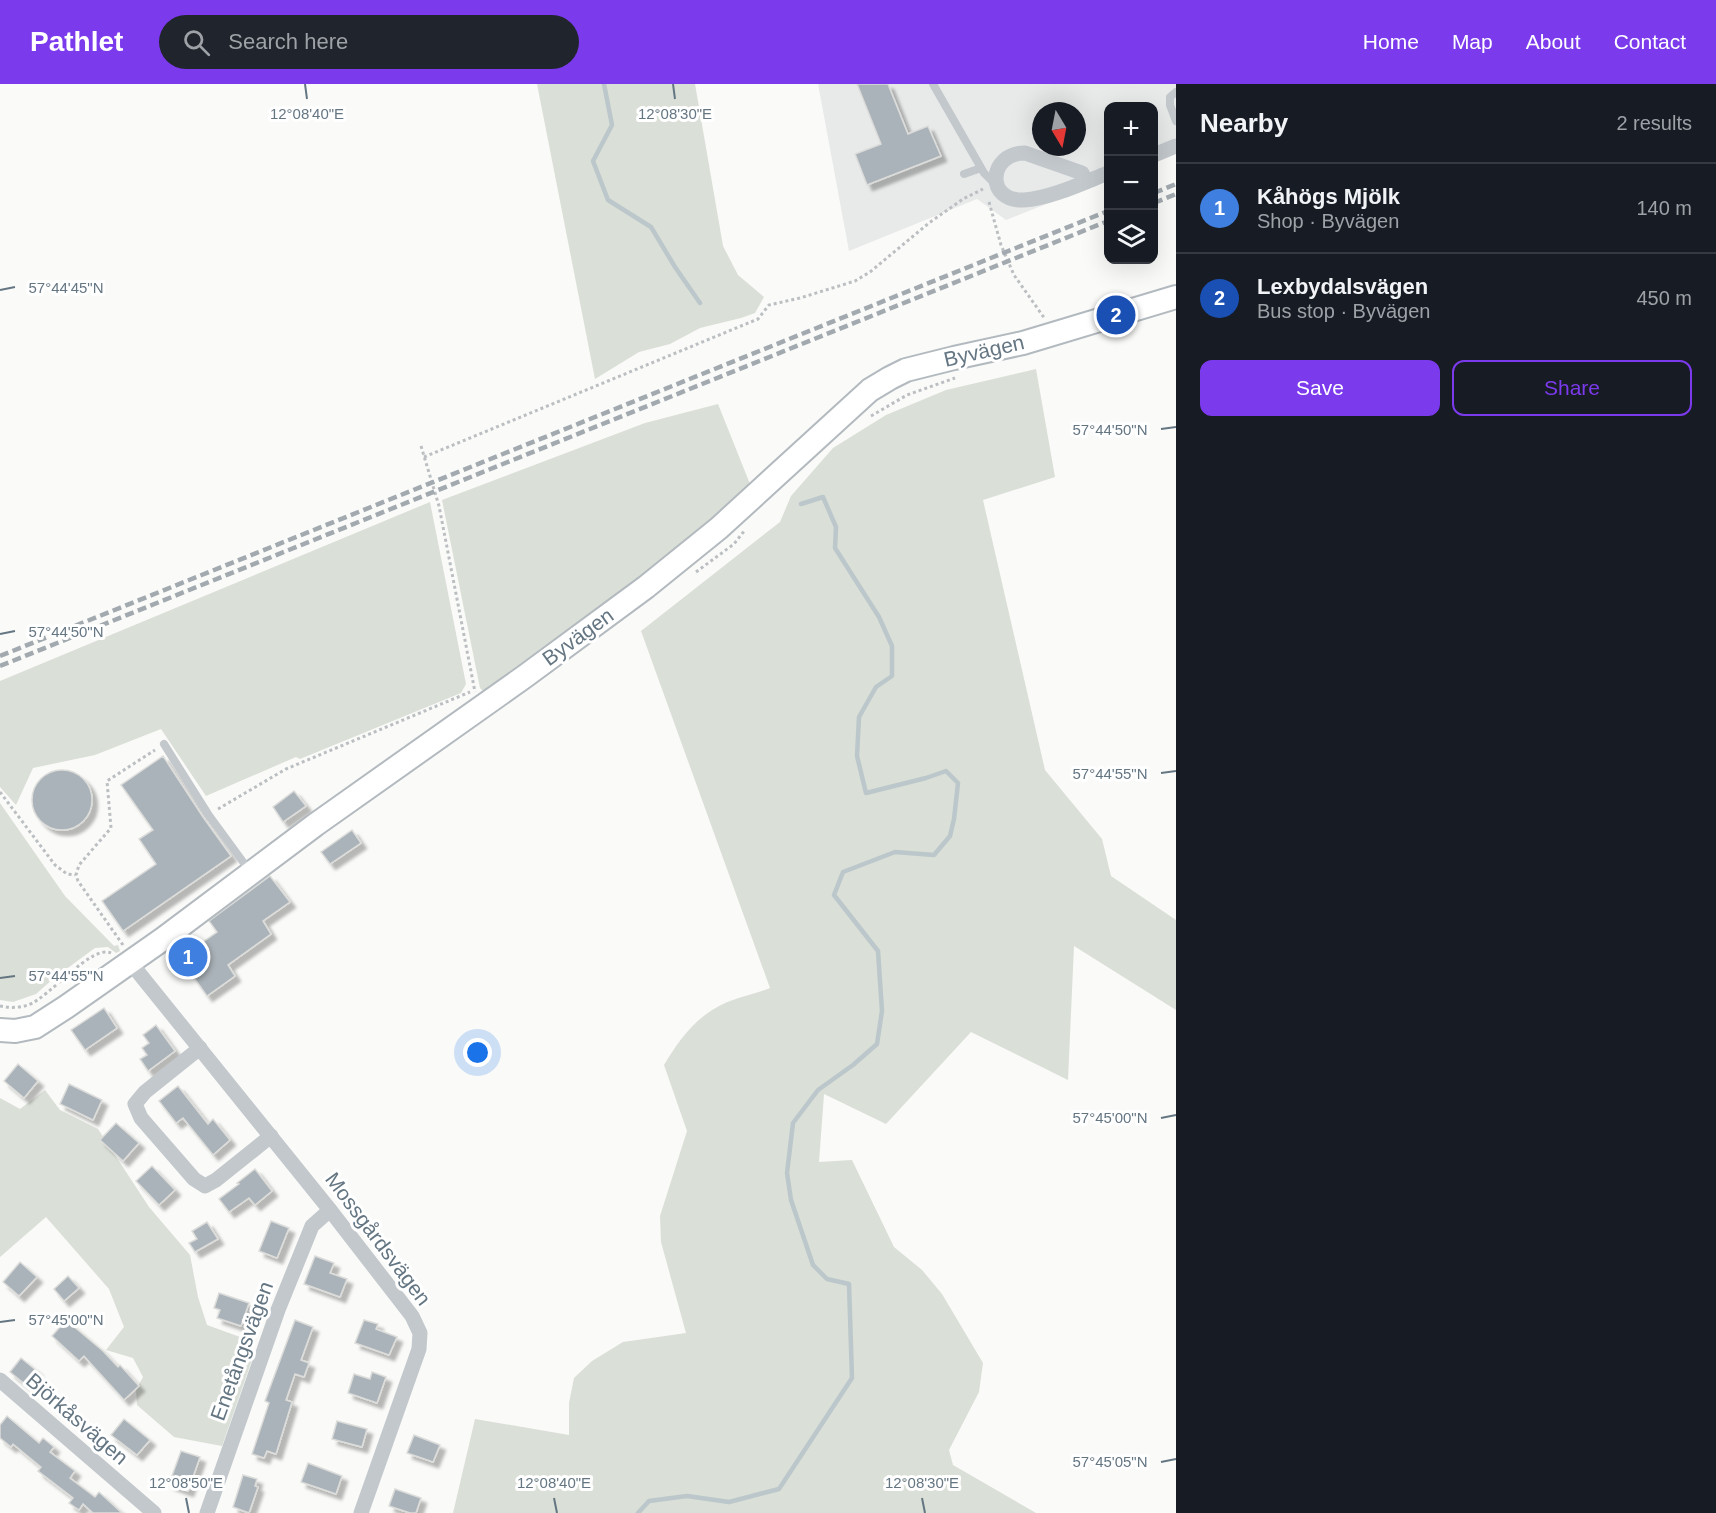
<!DOCTYPE html>
<html lang="en">
<head>
<meta charset="utf-8">
<style>
  body { margin:0; font-family:Helvetica,sans-serif; background:#20242c; color:#f1f3f6 }
  .controls { position:absolute; right:18px; top:18px; display:grid; overflow:hidden; border-radius:12px; box-shadow:0 6px 24px #0002 }
  .controls button { width:54px; height:54px; display:grid; place-items:center; padding:0; border:0; border-bottom:2px solid #363941; background:#171b24; color:#f1f3f6; font:30px sans-serif }
  .compass { position:absolute; left:1032px; top:18px; width:54px; height:54px; border-radius:50%; background:#171b24; box-shadow:0 6px 24px #0002; rotate:170deg }
  .you { position:absolute; left:478px; top:969px; width:21px; height:21px; margin:-15px; border:4px solid #fff; border-radius:50%; background:#1a73e8; box-shadow:0 0 0 9px #1a73e833 }
  .badge { display:grid; place-items:center; width:39px; height:39px; border-radius:50%; background:#7c3aed; color:#fff; font-size:20px; font-weight:700 }
  .pin { position:absolute; translate:-50% -50%; border:3px solid #fff; box-shadow:0 2px 6px #0006 }
  .list { margin:0; padding:0; list-style:none }
  h2 { display:flex; justify-content:space-between; align-items:center; height:78px; margin:0; padding:0 24px; font-size:26px }
  h2 small { font-size:20px; font-weight:400; color:#9ea1a6 }
  .list li { display:grid; grid-template-columns:39px 1fr auto; gap:18px; align-items:center; box-sizing:border-box; height:90px; padding:0 24px; border-top:2px solid #363941 }
  .list b { display:block; font-size:22px; white-space:nowrap }
  .list p { margin:0; font-size:20px; white-space:nowrap; color:#9ea1a6 }
  .list em { font-size:20px; font-style:normal; color:#9ea1a6 }
  .actions { display:flex; gap:12px; padding:18px 24px }
  .actions a { flex:1; padding:14px 0; border:2px solid #7c3aed; border-radius:12px; text-align:center; font-size:21px; color:#7c3aed }
  .actions .main { background:#7c3aed; color:#fff }
  .icon { flex:none; width:33px; height:33px; fill:none; stroke:currentColor; stroke-width:2; stroke-linecap:round; stroke-linejoin:round }
  .map { position:relative; flex:none; width:1176px; height:1429px; overflow:hidden }
  header { display:flex; align-items:center; gap:36px; box-sizing:border-box; height:84px; padding:0 30px; background:#7c3aed; color:#fff }
  header strong { font-size:28px }
  nav { display:flex; gap:33px; margin-inline-start:auto; font-size:21px }
  .search { width:420px; height:54px; background:#20242c; display:flex; align-items:center; gap:15px; box-sizing:border-box; padding:0 21px; border-radius:33px; color:#9ea1a6; font-size:22px }
  main { display:flex }
  aside { flex:1; background:#171b24 }
  .map>svg:first-child { display:block }
  .built { fill:#e8e9e9; fill-rule:evenodd }
  .green { fill:#dadfd7 }
  .lines { fill:none; stroke-linecap:round; stroke-linejoin:round }
  .stream { stroke:#bbc7cb; stroke-width:4.5 }
  .building { fill:#aab3b9; stroke:#dcdcda; stroke-width:1.5; filter:url(#shadow) }
  .secondary-casing { stroke:#b3babf; stroke-width:26 }
  .path { stroke:#bbbfc2; stroke-width:3; stroke-dasharray:3 3; stroke-linecap:butt }
  .lane { stroke:#c3c8cc; stroke-width:8 }
  .street { stroke:#c3c8cc; stroke-width:15 }
  .secondary { stroke:#fff; stroke-width:22 }
  .rail { stroke:#a2aab0; stroke-width:4.5; stroke-dasharray:9 4.5; stroke-linecap:butt }
  .ticks { fill:none; stroke:#657683; stroke-width:2 }
  .labels { text-anchor:middle; stroke-width:6; stroke-linejoin:round; paint-order:stroke }
  .street-label { font-size:21px; fill:#657683; stroke:#fff }
  .ticks-label { font-size:15px; text-anchor:middle; fill:#657683; stroke:#fff; stroke-width:6; stroke-linejoin:round; paint-order:stroke }
</style>
</head>
<body>
<header>
<strong>Pathlet</strong>
<div class="search"><svg class="icon" aria-label="search" viewBox="0 0 24 24"><circle cx="10" cy="10" r="6"/><path d="M15 15l6 6"/></svg>Search here</div>
<nav><a>Home</a><a>Map</a><a>About</a><a>Contact</a></nav>
</header>
<main>
<div class="map">
<svg width="1176" height="1429" viewBox="0 0 1176 1429">
  <defs>
    <filter id="shadow"><feDropShadow dx="5.5" dy="5.5" stdDeviation="1.5" flood-color="#0004"/></filter>
  </defs>
  <rect width="100%" height="100%" fill="#fafaf8"/>
  <!-- built -->
  <path class="built" d="M818,0H1176V69L1154,78V22H1108V96L1006,136L977,115L849,167ZM1041,27H1077V63H1041Z"/>
  <!-- green -->
  <g class="green">
    <polygon points="537,0 695,0 723,162 738,191 764,213 755,229 741,234 700,244 670,260 639,268 595,295"/>
    <path d="M1036,285L1055,393L983,416L1045,686L1102,755L1111,792L1176,836V926L1074,862L1068,996L971,948L886,1040L824,1010L819,1078L852,1076L894,1163L922,1186L942,1210L983,1279L979,1308L949,1366L953,1381L1036,1429H453L475,1335L569,1351V1319L574,1294L592,1277L623,1258L686,1249L661,1158L660,1132L687,1047L664,981C679,956 695,934 721,921C737,913 755,910 770,904L641,547L780,438L791,412L833,364L886,331L946,306Z"/>
    <polygon points="718,320 750,400 669,474 486,610 480,604 442,416 645,339"/>
    <polygon points="430,418 466,600 461,609 300,675 296,673 206,712 161,645 95,671 33,684 16,721 0,703 0,597"/>
    <polygon points="0,719 65,812 114,862 118,861 120,867 116,869 108,863 95,864 54,894 36,910 13,918 0,916"/>
    <polygon points="45,1006 60,1026 98,1045 149,1123 190,1171 198,1213 207,1241 240,1253 253,1273 222,1362 174,1353 137,1321 136,1306 143,1293 133,1274 106,1266 124,1243 109,1205 46,1133 0,1173 0,1014 20,1025"/>
  </g>
  <g class="lines">
    <!-- stream -->
    <g class="stream">
      <polyline points="604,0 612,41 593,77 608,116 651,143 675,183 700,219"/>
      <polyline points="638,1429 649,1417 687,1412 729,1418 779,1405 852,1294 849,1200 827,1195 813,1181 791,1116 787,1089 793,1039 818,1006 853,981 877,960 882,927 878,867 834,811 843,788 895,768 934,771 950,752 954,735 958,699 946,687 926,694 866,709 857,672 859,633 876,603 892,592 892,562 879,533 835,464 836,443 823,413 801,420"/>
    </g>
  </g>
  <!-- building -->
  <g class="building">
    <polygon points="857,0 888,0 908,50 928,42 941,72 867,101 855,70 881,60"/>
    <polygon points="163,672 203,733 231,772 123,847 102,817 156,780 139,755 153,746 121,701"/>
    <circle cx="62" cy="716" r="30"/>
    <polygon points="294,707 306,722 283,738 273,723"/>
    <polygon points="352,746 361,759 330,780 321,768"/>
    <polygon points="270,792 290,818 263,837 271,850 228,881 235,892 207,912 180,874 217,848 209,837"/>
    <polygon points="104,924 117,944 85,966 71,946"/>
    <polygon points="156,941 175,967 148,987 140,975 147,971 142,964 149,959 143,951"/>
    <polygon points="18,980 38,997 24,1014 4,997"/>
    <polygon points="69,1000 102,1016 93,1036 60,1020"/>
    <polygon points="178,1002 208,1040 213,1035 230,1056 213,1071 183,1034 176,1039 159,1017"/>
    <polygon points="116,1039 139,1059 123,1077 100,1056"/>
    <polygon points="152,1082 175,1106 159,1121 136,1097"/>
    <polygon points="255,1085 272,1107 255,1121 249,1114 229,1128 219,1115 239,1100 237,1099"/>
    <polygon points="271,1137 289,1144 277,1174 259,1167"/>
    <polygon points="207,1138 218,1155 195,1168 189,1159 197,1155 192,1147"/>
    <polygon points="315,1172 334,1179 330,1189 347,1195 340,1213 304,1200"/>
    <polygon points="20,1178 37,1193 19,1212 3,1198"/>
    <polygon points="68,1192 79,1204 64,1217 54,1205"/>
    <polygon points="219,1209 249,1219 241,1242 217,1234 220,1226 214,1224"/>
    <polygon points="66,1236 103,1267 118,1283 120,1281 139,1302 124,1316 84,1272 79,1277 52,1252"/>
    <polygon points="295,1236 313,1243 301,1276 309,1279 304,1293 295,1290 286,1316 292,1318 276,1370 267,1367 264,1374 252,1370 269,1319 265,1317"/>
    <polygon points="364,1236 378,1240 376,1245 397,1253 389,1271 355,1259"/>
    <polygon points="21,1274 37,1287 26,1301 10,1288"/>
    <polygon points="372,1288 386,1293 377,1319 348,1309 354,1290 370,1295"/>
    <polygon points="7,1332 39,1359 43,1354 54,1363 50,1368 75,1387 70,1394 95,1413 99,1408 122,1429 93,1429 83,1420 79,1426 69,1419 73,1414 38,1387 41,1383 13,1360 11,1363 0,1354 0,1341"/>
    <polygon points="124,1335 150,1356 137,1371 111,1351"/>
    <polygon points="337,1337 367,1345 362,1363 332,1355"/>
    <polygon points="414,1351 440,1361 433,1378 407,1369"/>
    <polygon points="181,1367 200,1373 188,1407 169,1400"/>
    <polygon points="308,1379 342,1392 336,1410 301,1398"/>
    <polygon points="243,1391 257,1395 255,1402 258,1403 249,1429 233,1423"/>
    <polygon points="395,1405 421,1414 416,1429 410,1429 389,1422"/>
  </g>
  <g class="lines">
    <!-- secondary casing -->
    <g class="secondary-casing">
      <polyline id="secondary" points="0,946 15,947 35,943 66,923 163,855 315,741 524,593 646,503 719,444 870,306 890,294 906,286 954,274 1023,259 1176,213"/>
    </g>
    <!-- path -->
    <g class="path">
      <polyline points="989,118 1001,161 1014,191 1045,235"/>
      <polyline points="871,332 907,311 955,294"/>
      <polyline points="421,362 439,422 475,608"/>
      <polyline points="424,373 758,235 769,221 800,214 855,197 870,188 929,139 963,115 983,105"/>
      <polyline points="696,488 734,460 745,446"/>
      <polyline points="0,708 55,781 67,790 75,791"/>
      <polyline points="218,725 286,685 470,608"/>
      <polyline points="123,861 78,797 76,791 79,781 111,744 107,697 155,666"/>
      <path d="M0,922C9,924 19,924 28,921C49,914 91,860 111,869"/>
    </g>
    <!-- lane -->
    <g class="lane">
      <polyline points="933,0 984,89 995,100"/>
      <polyline points="1176,8 1170,13 1170,21 1176,37"/>
      <polyline points="964,90 981,84"/>
      <polyline points="164,660 208,730 249,786"/>
    </g>
    <!-- street -->
    <g class="street">
      <polyline points="1154,71 1176,62"/>
      <path d="M1086,98L1082,89L1025,69C988,69 985,118 1024,116C1049,115 1085,98 1108,89"/>
      <polyline points="130,878 330,1126 412,1232 420,1249 419,1265 361,1429"/>
      <polyline points="200,964 145,1008 135,1020 141,1034 194,1095 205,1102 216,1096 271,1052"/>
      <polyline points="0,1296 154,1429"/>
      <polyline points="207,1429 278,1226 312,1142 330,1126"/>
    </g>
    <!-- secondary -->
    <use href="#secondary" class="secondary"/>
    <!-- rail -->
    <g class="rail">
      <polyline points="1154,109 1176,100"/>
      <polyline points="1154,119 1176,110"/>
      <polyline points="0,572 1108,127"/>
      <polyline points="0,582 1108,137"/>
    </g>
  </g>
  <!-- ticks -->
  <path class="ticks" d="M305,0L307,15M673,0L675,15M0,206L15,203M1161,345L1176,343M0,550L15,547M1161,689L1176,687M0,894L15,892M1161,1034L1176,1031M0,1238L15,1236M1161,1378L1176,1375M186,1414L189,1429M554,1414L557,1429M922,1414L925,1429"/>
  <g class="labels">
    <!-- street labels -->
    <g class="street-label">
      <text transform="translate(984 267) rotate(-13)" y="7">Byvägen</text>
      <text transform="translate(578 553) rotate(-36)" y="7">Byvägen</text>
      <text transform="translate(378 1155) rotate(53)" y="7">Mossgårdsvägen</text>
      <text transform="translate(242 1267) rotate(-70)" y="7">Enetångsvägen</text>
      <text transform="translate(77 1335) rotate(41)" y="7">Björkåsvägen</text>
    </g>
  </g>
  <g class="ticks-label">
    <text x="307" y="35">12°08'40"E</text>
    <text x="675" y="35">12°08'30"E</text>
    <text x="66" y="209">57°44'45"N</text>
    <text x="1110" y="351">57°44'50"N</text>
    <text x="66" y="553">57°44'50"N</text>
    <text x="1110" y="695">57°44'55"N</text>
    <text x="66" y="897">57°44'55"N</text>
    <text x="1110" y="1039">57°45'00"N</text>
    <text x="66" y="1241">57°45'00"N</text>
    <text x="1110" y="1383">57°45'05"N</text>
    <text x="186" y="1404">12°08'50"E</text>
    <text x="554" y="1404">12°08'40"E</text>
    <text x="922" y="1404">12°08'30"E</text>
  </g>
</svg>
<div class="controls">
<button>+</button>
<button>−</button>
<button><svg class="icon" aria-label="layers" viewBox="0 0 24 24"><path d="M12 4l9 5-9 5-9-5zM3 14l9 5 9-5"/></svg></button>
</div>
<svg class="compass" viewBox="-18 -18 36 36"><path d="M0-13l5 13h-10z" fill="#e53935"/><path d="M0 13l5-13h-10z" fill="#9ea1a6"/></svg>
<div class="you"></div>
<div class="pin badge" style="left:188px;top:873px;background:#3f7fe0">1</div>
<div class="pin badge" style="left:1116px;top:231px;background:#1a4fb4">2</div>
</div>
<aside>
<h2>Nearby<small>2 results</small></h2>
<ul class="list">
<li><span class="badge" style="background:#3f7fe0">1</span><div><b>Kåhögs Mjölk</b><p>Shop · Byvägen</p></div><em>140 m</em></li>
<li><span class="badge" style="background:#1a4fb4">2</span><div><b>Lexbydalsvägen</b><p>Bus stop · Byvägen</p></div><em>450 m</em></li>
</ul>
<div class="actions"><a class="main">Save</a><a>Share</a></div>
</aside>
</main>
</body>
</html>
